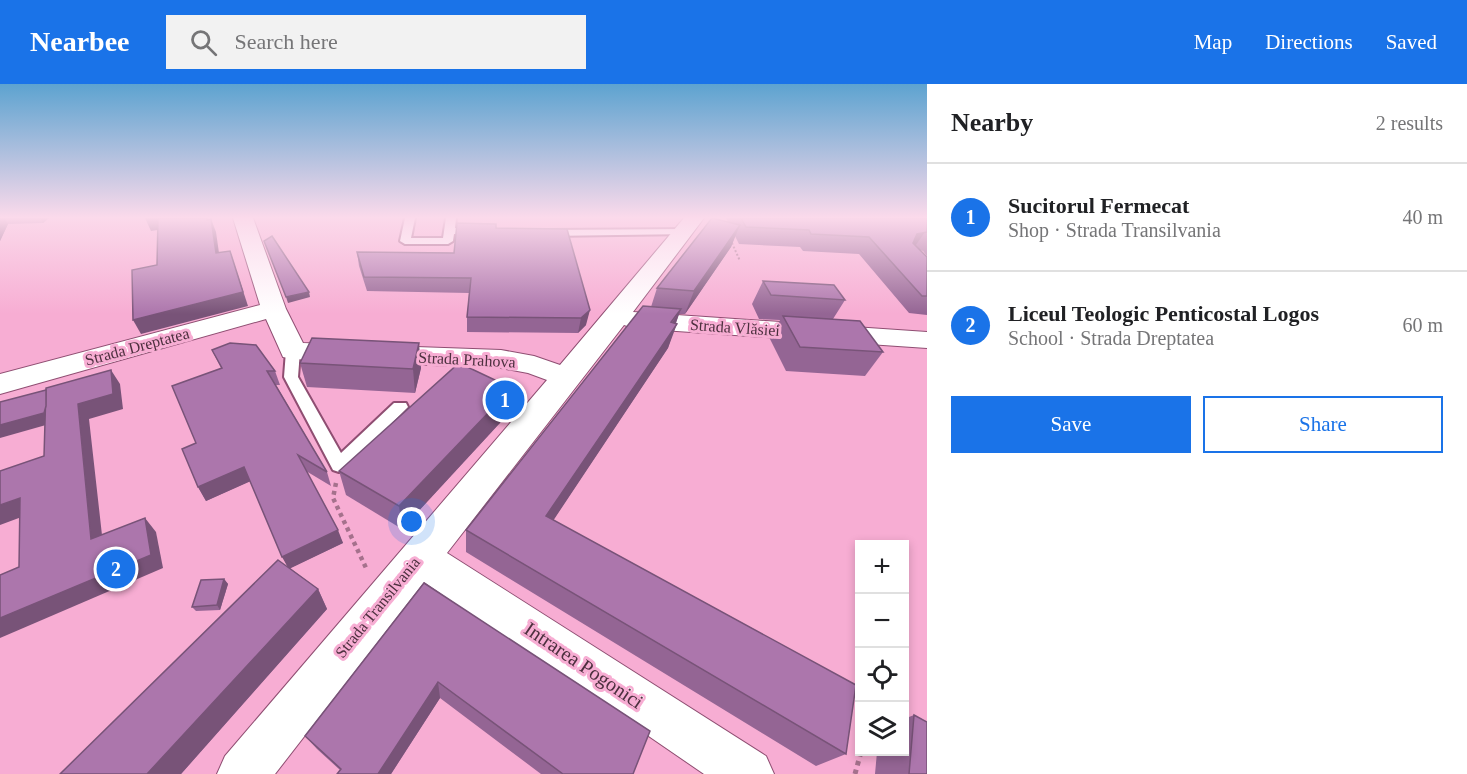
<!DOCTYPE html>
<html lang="en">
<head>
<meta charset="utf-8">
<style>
  body { margin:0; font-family:"Times New Roman",serif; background:#f2f2f2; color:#202124 }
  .controls { position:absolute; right:18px; bottom:18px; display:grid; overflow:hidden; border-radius:0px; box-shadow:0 3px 9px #0003 }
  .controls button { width:54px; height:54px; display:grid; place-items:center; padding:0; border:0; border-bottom:2px solid #e0e0e0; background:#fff; color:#202124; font:30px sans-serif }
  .you { position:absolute; left:412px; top:438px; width:21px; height:21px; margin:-15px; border:4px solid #fff; border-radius:50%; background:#1a73e8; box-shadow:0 0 0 9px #1a73e833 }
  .badge { display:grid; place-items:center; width:39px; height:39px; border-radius:50%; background:#1a73e8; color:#fff; font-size:20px; font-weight:700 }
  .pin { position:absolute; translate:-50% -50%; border:3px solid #fff; box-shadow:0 2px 6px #0006 }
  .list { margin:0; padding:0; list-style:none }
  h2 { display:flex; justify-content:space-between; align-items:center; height:78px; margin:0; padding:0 24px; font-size:26px }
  h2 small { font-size:20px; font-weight:400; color:#757577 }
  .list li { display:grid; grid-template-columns:39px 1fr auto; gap:18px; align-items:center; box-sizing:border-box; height:108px; padding:0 24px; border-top:2px solid #e0e0e0 }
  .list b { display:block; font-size:22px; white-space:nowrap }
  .list p { margin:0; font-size:20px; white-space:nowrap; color:#757577 }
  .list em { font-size:20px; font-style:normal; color:#757577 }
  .actions { display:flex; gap:12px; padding:18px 24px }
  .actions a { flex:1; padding:14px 0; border:2px solid #1a73e8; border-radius:0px; text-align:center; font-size:21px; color:#1a73e8 }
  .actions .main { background:#1a73e8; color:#fff }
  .icon { flex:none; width:33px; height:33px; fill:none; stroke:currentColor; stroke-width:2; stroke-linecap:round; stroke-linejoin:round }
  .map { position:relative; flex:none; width:927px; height:690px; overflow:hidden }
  header { display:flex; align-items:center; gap:36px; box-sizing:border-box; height:84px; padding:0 30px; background:#1a73e8; color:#fff }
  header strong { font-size:28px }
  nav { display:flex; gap:33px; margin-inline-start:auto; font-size:21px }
  .search { width:420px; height:54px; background:#f2f2f2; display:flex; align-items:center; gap:15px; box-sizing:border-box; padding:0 21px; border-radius:0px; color:#757577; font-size:22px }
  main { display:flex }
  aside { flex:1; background:#fff }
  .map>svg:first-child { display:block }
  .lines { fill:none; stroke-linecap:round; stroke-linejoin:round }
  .lane-casing { stroke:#8f4e72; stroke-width:4 }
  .street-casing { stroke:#8f4e72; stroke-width:2 }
  .path-far2 { stroke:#a5718c; stroke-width:2; stroke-dasharray:2 2; stroke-linecap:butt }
  .path-far1 { stroke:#a5718c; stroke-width:4.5; stroke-dasharray:4 4; stroke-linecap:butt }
  .path { stroke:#a5718c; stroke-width:5; stroke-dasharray:4.5 4.5; stroke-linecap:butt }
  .lane { fill:#fff; fill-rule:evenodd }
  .street { fill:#fff; fill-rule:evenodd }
  .wall { fill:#946594 }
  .shaded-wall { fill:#785378 }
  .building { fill:#ac76ac; stroke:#785378; stroke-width:1.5 }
  .labels { text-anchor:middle; stroke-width:6; stroke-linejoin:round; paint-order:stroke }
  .street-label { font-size:16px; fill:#4d303f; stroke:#f7add3 }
  .near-street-label { font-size:20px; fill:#4d303f; stroke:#f7add3 }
</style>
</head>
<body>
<header>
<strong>Nearbee</strong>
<div class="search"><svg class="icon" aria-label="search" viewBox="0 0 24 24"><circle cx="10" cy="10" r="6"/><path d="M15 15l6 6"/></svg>Search here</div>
<nav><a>Map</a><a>Directions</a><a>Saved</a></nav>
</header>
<main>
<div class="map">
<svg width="927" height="690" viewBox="0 0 927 690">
  <rect width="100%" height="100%" fill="#f7add3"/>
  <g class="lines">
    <!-- lane casing -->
    <g class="lane-casing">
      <g id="lane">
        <polygon points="405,134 415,134 411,154 443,154 446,134 456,134 455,144 478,145 483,148 478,151 454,150 453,157 448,160 405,160 400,157"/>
        <polygon points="685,145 690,148 689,150 546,152 541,149 546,146"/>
        <polygon points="293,263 300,267 298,293 341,369 394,319 406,319 408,323 345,386 339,388 333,386 284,293 286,267"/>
      </g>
    </g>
    <!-- street casing -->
    <g class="street-casing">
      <polygon id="street" points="233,134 253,134 286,225 303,259 501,266 534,272 560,281 684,134 704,134 633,228 927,248 927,264 633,244 624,241 447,469 766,672 774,690 704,690 424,498 275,690 217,690 225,672 547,296 528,289 501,284 293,275 283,273 266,235 0,310 0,290 260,221"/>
    </g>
    <!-- path-far2 -->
    <polyline class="path-far2" points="728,158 732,159 740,177"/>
    <!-- path-far1 -->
    <polyline class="path-far1" points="336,399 333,414 367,486"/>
    <!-- path -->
    <polyline class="path" points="855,690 861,668"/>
    <!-- lane -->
    <use href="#lane" class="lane"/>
    <!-- street -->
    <use href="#street" class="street"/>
  </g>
  <!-- wall -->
  <g class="wall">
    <polygon points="0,134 49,134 43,139 8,140 0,157"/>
    <polygon points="726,134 927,134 927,172 923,167 920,166 927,173 927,231 909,229 859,170 803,167 800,163 739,160 735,152 731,163 685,230 679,230 668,264 553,436 846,670 816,682 466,468 466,446 651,223 657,204 728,138"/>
    <polygon points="496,144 567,145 586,241 578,249 467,248 467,233 469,209 367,207 359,182 357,168 454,169"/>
    <polygon points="763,197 845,216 833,235 883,268 865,292 786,287 770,255 780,236 759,235 752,220"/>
    <polygon points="212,266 275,287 280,301 276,301 327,388 331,402 306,387 343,459 290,484 318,505 327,525 181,690 60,690 287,482 250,397 206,417 198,403 196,359 221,284"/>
    <polygon points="300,279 421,284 415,309 307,303"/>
    <polygon points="512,304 510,328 402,445 346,411 339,387"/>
    <polygon points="224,495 228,500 220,526 196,527 192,523"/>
    <polygon points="424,499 633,690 541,690 440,614 391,690 337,690 340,686 317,665 305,652"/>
    <polygon points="914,631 927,690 875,690 877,668 904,668 904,635"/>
  </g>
  <!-- shaded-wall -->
  <g class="shaded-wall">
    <polygon points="0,134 5,134 8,140 0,157"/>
    <polygon points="40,134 49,134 43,139"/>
    <polygon points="145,134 159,134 164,145 151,147"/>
    <polygon points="211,135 216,148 221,183 216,169"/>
    <polygon points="740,141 731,163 685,230 694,207"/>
    <polygon points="925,148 913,165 905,167 917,150"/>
    <polygon points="230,167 248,222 141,250 133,236"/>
    <polygon points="309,208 310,213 288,219 286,213"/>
    <polygon points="681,225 673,246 677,240 668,264 541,455 546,432"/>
    <polygon points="590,226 586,241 578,249 581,234"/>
    <polygon points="419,259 421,284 415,309 413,285"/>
    <polygon points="111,286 120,300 123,325 89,335 104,469 91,455 78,320"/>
    <polygon points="50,304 53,339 0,354 0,341"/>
    <polygon points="512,304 510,328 402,445 399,422"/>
    <polygon points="244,383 251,397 206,417 198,403"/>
    <polygon points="20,414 35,428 0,441 0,421"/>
    <polygon points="145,434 156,448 163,484 0,554 0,534"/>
    <polygon points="338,446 343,459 289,485 282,473"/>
    <polygon points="224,495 228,500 220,526 217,521"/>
    <polygon points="318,505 327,525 181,690 147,690"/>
    <polygon points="438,598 440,614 391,690 378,690"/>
  </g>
  <!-- building -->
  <g class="building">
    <polygon points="158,134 207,134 207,136 211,135 216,169 230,167 243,208 133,236 132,186 157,181"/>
    <polygon points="712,134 740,141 694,207 657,204"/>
    <polygon points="741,134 927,134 927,148 917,150 913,159 927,173 927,212 922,212 869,153 811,150 809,146 746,143"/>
    <polygon points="457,139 496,140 496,144 567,145 590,226 581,234 467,233 471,194 364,193 357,168 454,169"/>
    <polygon points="272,152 309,208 286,213 264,157"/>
    <polygon points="763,197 834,201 845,216 771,211"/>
    <polygon points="643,222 681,225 671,238 677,240 546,432 856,601 846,670 466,446"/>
    <polygon points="783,232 860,237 883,268 800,263"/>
    <polygon points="312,254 419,259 413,285 300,279"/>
    <polygon points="230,259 256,261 275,287 267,287 327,388 298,371 338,446 282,473 244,383 198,403 182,365 196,359 172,302 222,284 212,266"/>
    <polygon points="459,279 512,304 399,422 339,387"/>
    <polygon points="111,286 113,310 78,320 91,455 145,434 151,471 0,534 0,491 19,483 20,414 0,421 0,387 44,372 46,304"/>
    <polygon points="46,306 46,322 44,329 0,341 0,318"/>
    <polygon points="278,476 318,505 147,690 60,690"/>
    <polygon points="224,495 217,521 192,523 201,496"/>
    <polygon points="424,499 650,647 633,690 563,690 438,598 378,690 337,690 341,685 305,652"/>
    <polygon points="914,631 927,638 927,690 909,690"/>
  </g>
  <!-- sky -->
  <linearGradient id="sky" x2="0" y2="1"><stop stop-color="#5da3d0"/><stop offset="0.58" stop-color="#fbdaeb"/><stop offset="1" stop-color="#fbdaeb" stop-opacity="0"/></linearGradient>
  <rect width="927" height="230" fill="url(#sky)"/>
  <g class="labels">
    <!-- street labels -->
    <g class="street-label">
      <text transform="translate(735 243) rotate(4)" y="6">Strada Vlăsiei</text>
      <text transform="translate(137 262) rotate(-15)" y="6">Strada Dreptatea</text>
      <text transform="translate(467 275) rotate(3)" y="6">Strada Prahova</text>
      <text transform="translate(377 523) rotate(-51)" y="6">Strada Transilvania</text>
    </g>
    <!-- near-street labels -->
    <g class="near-street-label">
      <text transform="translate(584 581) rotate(34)" y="7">Intrarea Pogonici</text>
    </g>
  </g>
</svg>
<div class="controls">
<button>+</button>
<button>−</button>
<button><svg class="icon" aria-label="locate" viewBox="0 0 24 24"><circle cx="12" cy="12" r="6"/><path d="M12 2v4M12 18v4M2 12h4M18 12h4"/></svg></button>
<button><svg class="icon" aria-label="layers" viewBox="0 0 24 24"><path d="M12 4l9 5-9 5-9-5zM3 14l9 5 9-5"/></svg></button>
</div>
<div class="you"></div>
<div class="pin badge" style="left:505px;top:316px">1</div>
<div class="pin badge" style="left:116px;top:485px">2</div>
</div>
<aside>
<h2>Nearby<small>2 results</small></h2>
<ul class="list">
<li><span class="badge">1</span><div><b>Sucitorul Fermecat</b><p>Shop · Strada Transilvania</p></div><em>40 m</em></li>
<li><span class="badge">2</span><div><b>Liceul Teologic Penticostal Logos</b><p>School · Strada Dreptatea</p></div><em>60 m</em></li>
</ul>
<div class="actions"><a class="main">Save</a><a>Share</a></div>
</aside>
</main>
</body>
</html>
